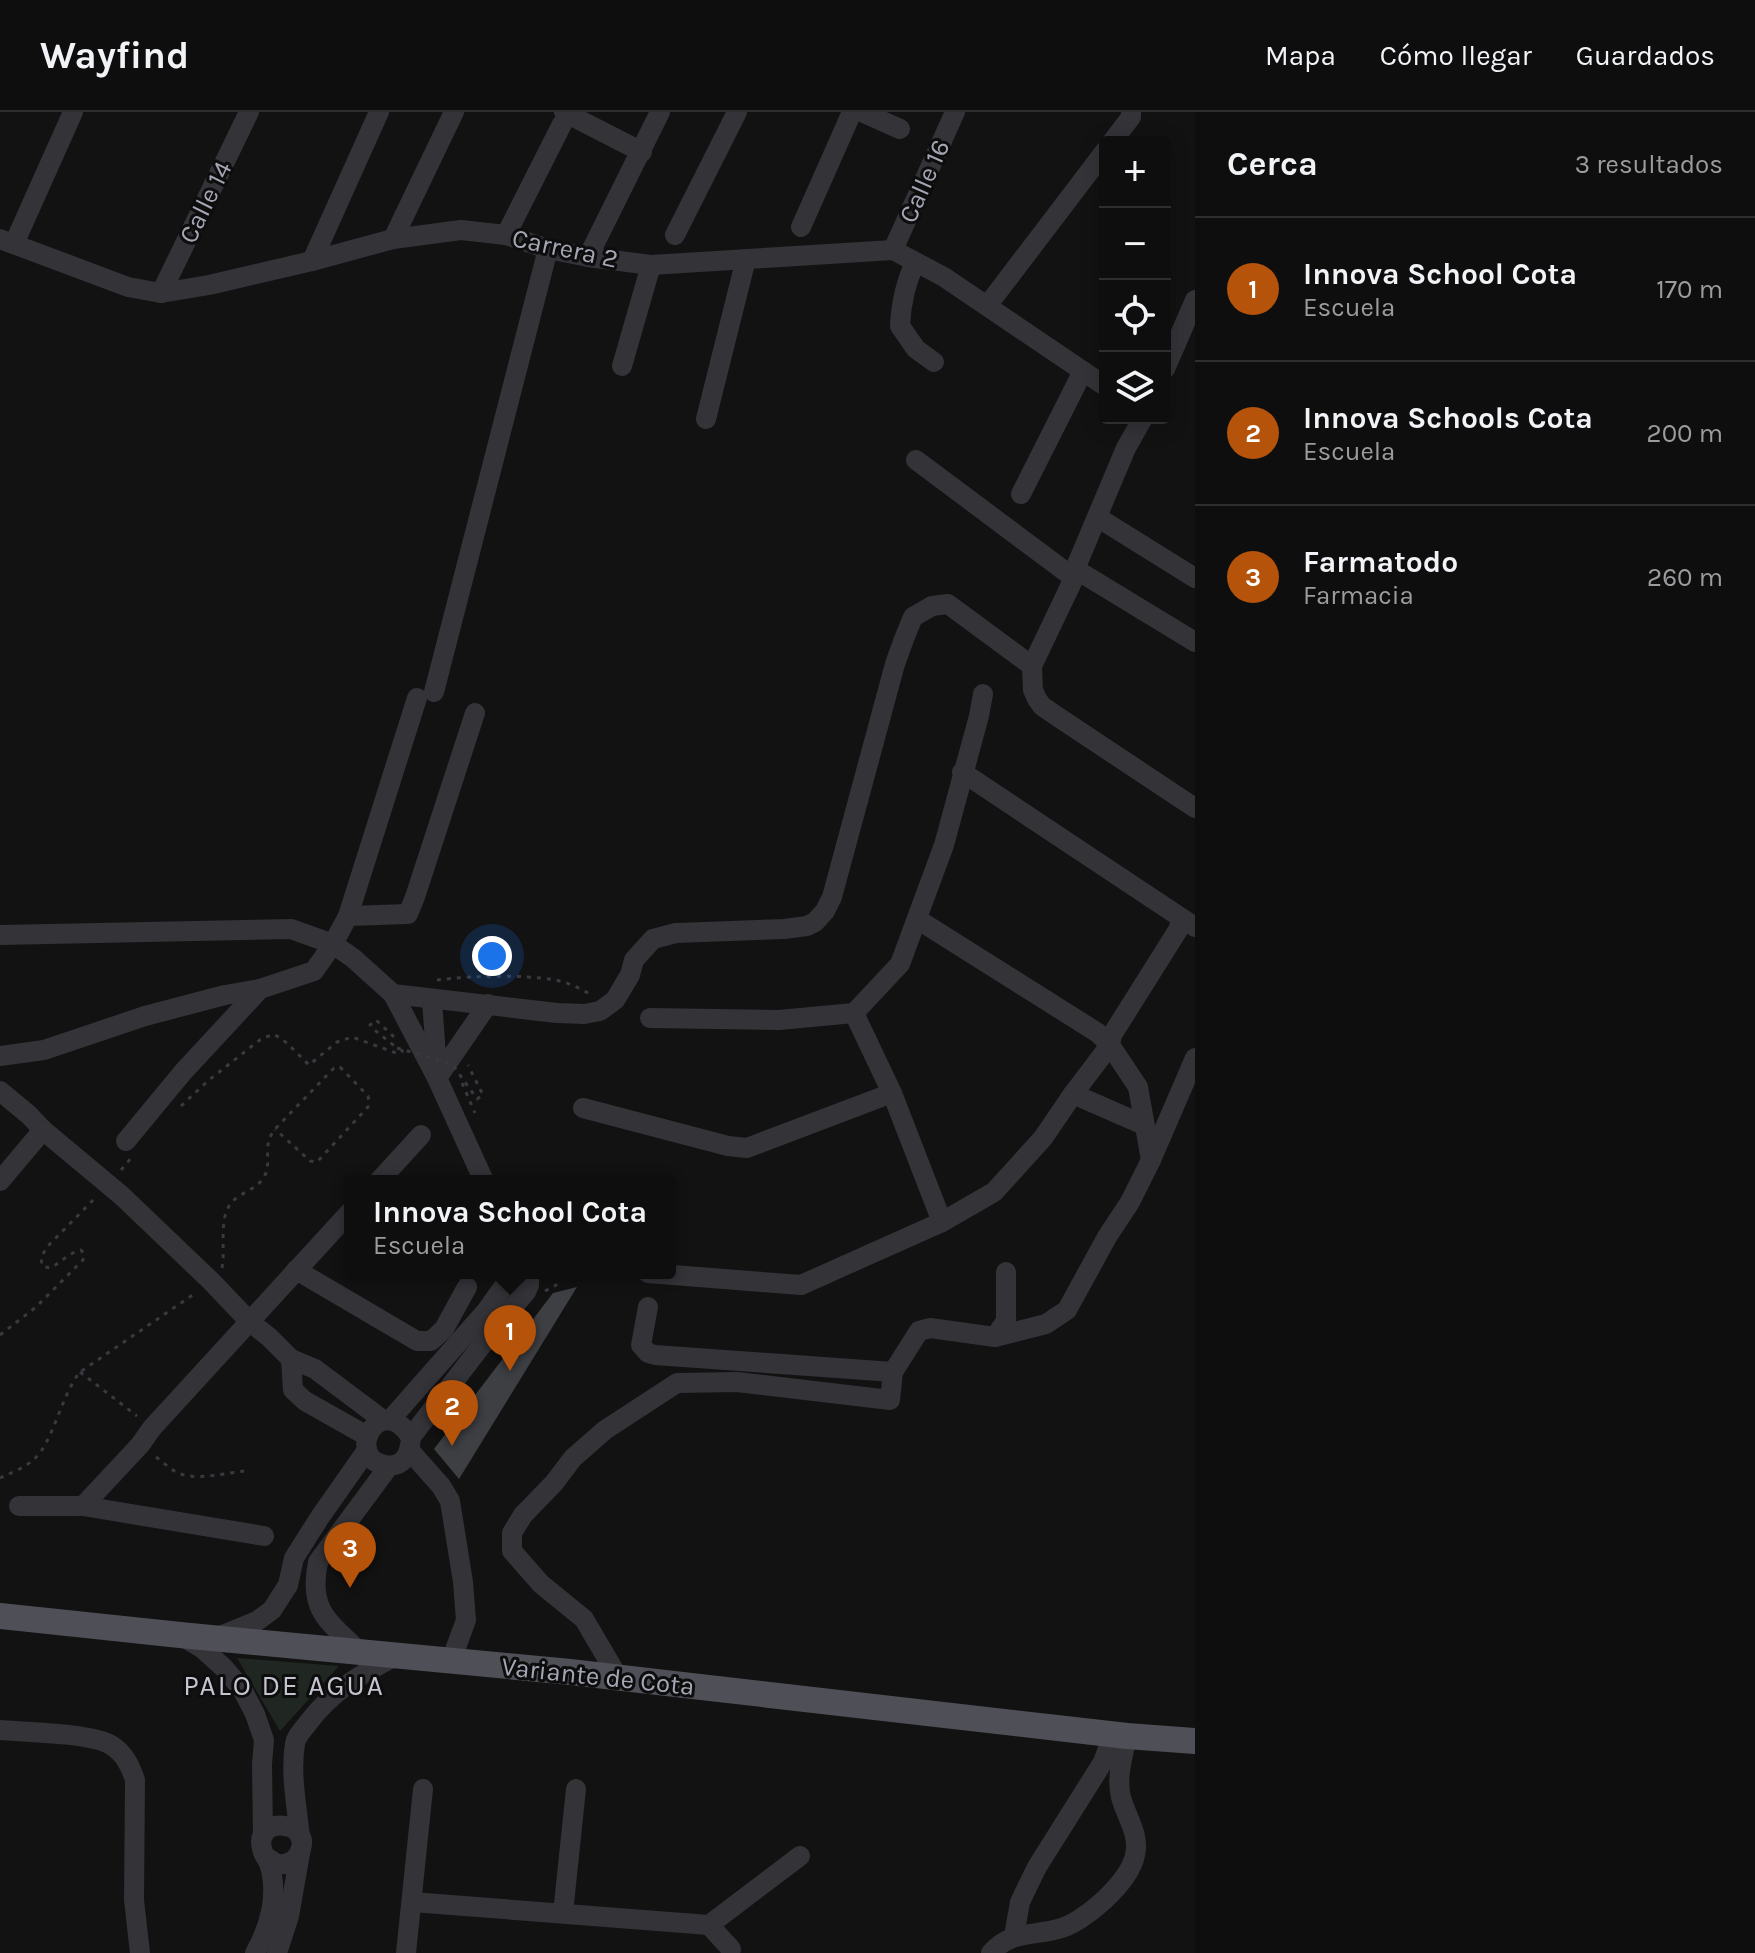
<!DOCTYPE html>
<html lang="es">
<head>
<meta charset="utf-8">
<style>
  body { margin:0; font-family:Karla,sans-serif; background:#171717; color:#f1f3f6 }
  .controls { position:absolute; right:24px; top:24px; display:grid; overflow:hidden; border-radius:8px; box-shadow:0 4px 20px #0003 }
  .controls button { width:72px; height:72px; display:grid; place-items:center; padding:0; border:0; border-bottom:2px solid #2e2e2e; background:#0e0e0e; color:#f1f3f6; font:40px sans-serif }
  .you { position:absolute; left:492px; top:844px; width:28px; height:28px; margin:-20px; border:6px solid #fff; border-radius:50%; background:#1a73e8; box-shadow:0 0 0 12px #1a73e833 }
  .badge { display:grid; place-items:center; width:52px; height:52px; border-radius:50%; background:#b45309; color:#fff; font-size:26px; font-weight:700 }
  .pin { position:absolute; translate:-50% -66px; filter:drop-shadow(0 2px 4px #0008) }
  .pin::after { content:''; position:absolute; top:42px; width:28px; height:24px; background:inherit; clip-path:polygon(0 0,100% 0,50% 100%) }
  .popup { position:absolute; left:344px; top:1063px; width:332px; height:104px; box-sizing:border-box; display:grid; place-content:center; border-radius:8px; background:#0e0e0e; filter:drop-shadow(0 2px 6px #0005); font-size:26px; white-space:nowrap; color:#9b9c9e }
  .popup b { font-size:30px; color:#f1f3f6 }
  .popup::after { content:''; position:absolute; left:50%; top:100%; margin-left:-16px; border:16px solid transparent; border-top-color:#0e0e0e }
  .list { margin:0; padding:0; list-style:none }
  h2 { display:flex; justify-content:space-between; align-items:center; height:104px; margin:0; padding:0 32px; font-size:34px }
  h2 small { font-size:26px; font-weight:400; color:#9b9c9e }
  .list li { display:grid; grid-template-columns:52px 1fr auto; gap:24px; align-items:center; box-sizing:border-box; height:144px; padding:0 32px; border-top:2px solid #2e2e2e }
  .list b { display:block; font-size:30px; white-space:nowrap }
  .list p { margin:0; font-size:26px; white-space:nowrap; color:#9b9c9e }
  .list em { font-size:26px; font-style:normal; color:#9b9c9e }
  .icon { flex:none; width:44px; height:44px; fill:none; stroke:currentColor; stroke-width:2; stroke-linecap:round; stroke-linejoin:round }
  .map { position:relative; flex:none; width:1195px; height:1841px; overflow:hidden }
  header { display:flex; align-items:center; gap:48px; box-sizing:border-box; height:112px; padding:0 40px; background:#0e0e0e; border-bottom:2px solid #2e2e2e }
  header strong { font-size:38px }
  nav { display:flex; gap:44px; margin-inline-start:auto; font-size:28px }
  main { display:flex }
  aside { flex:1; background:#0e0e0e }
  .map>svg:first-child { display:block }
  .green { fill:#202722 }
  .building { fill:#3e3f43 }
  .lines { fill:none; stroke-linecap:round; stroke-linejoin:round }
  .path { stroke:#39393f; stroke-width:3; stroke-dasharray:4 6; stroke-linecap:butt }
  .minor { stroke:#333338; stroke-width:20 }
  .major { stroke:#4f4f57; stroke-width:26 }
  .path-bridge { stroke:#39393f; stroke-width:3; stroke-dasharray:4 6; stroke-linecap:butt }
  .labels { text-anchor:middle; stroke-width:6; stroke-linejoin:round; paint-order:stroke }
  .street-label { font-size:26px; fill:#a4a6b3; stroke:#0d0d0e }
  .neighbourhood-label { font-size:28px; letter-spacing:2px; fill:#c4c5cf; stroke:#0d0d0e }
</style>
</head>
<body>
<header>
<strong>Wayfind</strong>
<nav><a>Mapa</a><a>Cómo llegar</a><a>Guardados</a></nav>
</header>
<main>
<div class="map">
<svg width="1195" height="1841" viewBox="0 0 1195 1841">
  <rect width="100%" height="100%" fill="#121213"/>
  <!-- green -->
  <polygon class="green" points="237,1546 339,1554 280,1619"/>
  <!-- building -->
  <polygon class="building" points="577,1175 459,1367 434,1337 553,1181"/>
  <g class="lines">
    <!-- path -->
    <g class="path">
      <path d="M437,868C471,864 521,862 555,868C567,870 579,876 590,882"/>
      <polyline points="394,925 376,908 370,913 372,916 397,936"/>
      <polyline points="462,971 475,1001"/>
      <polyline points="181,994 209,968 261,927 274,922 287,931 309,953 337,930 352,925 396,941 402,940 402,937"/>
      <polyline points="121,1058 132,1045"/>
      <path d="M222,1156C226,1135 217,1104 234,1088C243,1080 258,1076 264,1065C273,1049 261,1035 275,1017L334,956L340,955L368,984L369,989L368,995L317,1050L310,1049L275,1017"/>
      <polyline points="545,1179 558,1172 557,1161"/>
      <path d="M0,1223L36,1195L83,1148L84,1142L81,1138C68,1141 61,1151 50,1156L42,1154L41,1145L48,1134L97,1084"/>
      <polyline points="80,1260 137,1304"/>
      <path d="M156,1345C163,1350 170,1357 178,1361C197,1369 225,1361 245,1359"/>
      <path d="M0,1366C11,1361 24,1356 33,1348C53,1332 61,1283 80,1260L197,1180"/>
    </g>
    <!-- minor -->
    <g class="minor">
      <polyline points="564,0 642,40"/>
      <polyline points="862,0 900,17"/>
      <polyline points="1112,30 1131,5 1131,0"/>
      <polyline points="801,115 852,0"/>
      <polyline points="506,123 562,12"/>
      <polyline points="675,123 737,0"/>
      <polyline points="0,127 128,175 161,181 209,173 312,149 393,127 461,118 506,123 548,137 588,145 651,153 893,138 944,165 1105,274"/>
      <polyline points="393,127 454,0"/>
      <polyline points="14,132 73,0"/>
      <polyline points="893,138 955,0"/>
      <polyline points="588,145 660,0"/>
      <polyline points="312,149 379,0"/>
      <path d="M915,151C905,172 901,191 900,214L916,237L934,250"/>
      <polyline points="161,181 249,0"/>
      <polyline points="987,194 1105,39"/>
      <polyline points="622,254 651,153"/>
      <polyline points="1165,257 1195,188"/>
      <polyline points="1143,306 1126,336 1075,457 1074,466 1032,554 1033,578 1037,587 1042,594 1058,605 1195,696"/>
      <polyline points="706,307 746,147"/>
      <polyline points="916,348 1074,466"/>
      <polyline points="1021,382 1083,259"/>
      <polyline points="1097,405 1195,466"/>
      <polyline points="1075,457 1195,530"/>
      <polyline points="434,580 548,137"/>
      <polyline points="962,660 1195,815"/>
      <polyline points="348,804 417,586"/>
      <polyline points="0,823 291,817 333,832 353,846 393,882 557,901 584,902 600,899 615,888 630,863 634,848 653,827 676,821 784,817 807,814 815,810 825,799 832,785 895,552 904,527 913,505 932,494 948,492 1032,554"/>
      <polyline points="393,882 437,966 484,1069"/>
      <polyline points="432,888 437,958"/>
      <polyline points="854,901 892,981 942,1110"/>
      <polyline points="650,906 779,908 854,901 900,852 944,733 979,604 983,582"/>
      <polyline points="0,944 44,938 145,904 225,883 260,877"/>
      <polyline points="437,966 488,892"/>
      <polyline points="0,979 29,1003 43,1018 122,1084 212,1170 250,1210 269,1225 291,1247 315,1257 383,1308"/>
      <polyline points="1073,982 1144,1013"/>
      <polyline points="583,996 728,1034 747,1036 892,981"/>
      <polyline points="126,1029 183,960 260,877 314,859 333,832 348,804 408,802 415,785 475,601"/>
      <polyline points="1151,1048 1138,975 1110,933 1112,923 1178,818 1182,807"/>
      <polyline points="0,1069 43,1018"/>
      <polyline points="379,1069 421,1023"/>
      <polyline points="296,1158 417,1229 431,1229 444,1217 467,1175"/>
      <polyline points="648,1161 801,1173 942,1110 994,1080 1043,1026 1073,982 1110,933 1098,921 917,807"/>
      <polyline points="648,1195 641,1233 648,1241 655,1243 893,1260"/>
      <polyline points="995,1225 1046,1212 1067,1198 1107,1125 1130,1090 1151,1048 1195,946"/>
      <polyline points="291,1247 293,1278 305,1289 367,1324"/>
      <polyline points="390,1308 487,1198 511,1164 516,1161"/>
      <path d="M411,1325C379,1277 344,1346 385,1353C405,1356 410,1341 411,1325L499,1211L526,1180L529,1173V1161"/>
      <polyline points="410,1339 441,1374 450,1389 463,1470 466,1508 451,1549"/>
      <polyline points="19,1394 83,1394 264,1424"/>
      <polyline points="83,1394 140,1333 152,1316 350,1100"/>
      <polyline points="183,1525 203,1537 224,1556 242,1577 255,1602 264,1628 262,1652 263,1724"/>
      <polyline points="215,1526 257,1509 272,1498 288,1473 294,1446 320,1405 367,1338"/>
      <path d="M360,1540C328,1509 308,1498 318,1450L389,1354"/>
      <polyline points="618,1565 584,1507 541,1472 512,1439 512,1421 523,1403 554,1371 573,1346 605,1318 677,1271 737,1270 890,1288 893,1260 919,1219 930,1216 995,1225 1006,1209 1006,1160"/>
      <path d="M0,1618C25,1620 92,1621 111,1633C124,1641 130,1653 135,1668L134,1788L140,1841"/>
      <path d="M300,1725C297,1695 290,1662 295,1632C296,1624 303,1618 308,1611C331,1580 362,1561 396,1544"/>
      <polyline points="412,1790 709,1813 800,1744"/>
      <polyline points="563,1801 576,1677"/>
      <polyline points="709,1813 731,1837"/>
      <polyline points="1014,1824 1020,1790 1037,1755 1103,1650 1113,1623"/>
      <path d="M255,1841C270,1815 279,1781 269,1751C267,1747 264,1744 263,1740C249,1701 319,1708 298,1743C293,1751 285,1753 277,1752L266,1745"/>
      <polyline points="277,1841 289,1804 301,1736"/>
      <polyline points="406,1841 423,1677"/>
      <path d="M991,1841C1010,1819 1032,1824 1058,1817C1084,1811 1130,1770 1135,1743C1140,1722 1126,1705 1121,1685C1116,1665 1123,1644 1127,1624"/>
    </g>
    <!-- major -->
    <polyline class="major" points="0,1504 180,1523 570,1560 1127,1624 1195,1629"/>
    <!-- path-bridge -->
    <polyline class="path-bridge" points="397,936 452,952 477,987 483,983 468,953"/>
  </g>
  <g class="labels">
    <!-- street labels -->
    <g class="street-label">
      <text transform="translate(924 69) rotate(-66)" y="9">Calle 16</text>
      <text transform="translate(205 90) rotate(-64)" y="9">Calle 14</text>
      <text transform="translate(565 136) rotate(12)" y="9">Carrera 2</text>
      <text transform="translate(598 1564) rotate(6)" y="9">Variante de Cota</text>
    </g>
    <!-- neighbourhood labels -->
    <g class="neighbourhood-label">
      <text x="284" y="1583">PALO DE AGUA</text>
    </g>
  </g>
</svg>
<div class="controls">
<button>+</button>
<button>−</button>
<button><svg class="icon" aria-label="locate" viewBox="0 0 24 24"><circle cx="12" cy="12" r="6"/><path d="M12 2v4M12 18v4M2 12h4M18 12h4"/></svg></button>
<button><svg class="icon" aria-label="layers" viewBox="0 0 24 24"><path d="M12 4l9 5-9 5-9-5zM3 14l9 5 9-5"/></svg></button>
</div>
<div class="you"></div>
<div class="pin badge" style="left:510px;top:1259px">1</div>
<div class="popup"><b>Innova School Cota</b>Escuela</div>
<div class="pin badge" style="left:452px;top:1334px">2</div>
<div class="pin badge" style="left:350px;top:1476px">3</div>
</div>
<aside>
<h2>Cerca<small>3 resultados</small></h2>
<ul class="list">
<li><span class="badge">1</span><div><b>Innova School Cota</b><p>Escuela</p></div><em>170 m</em></li>
<li><span class="badge">2</span><div><b>Innova Schools Cota</b><p>Escuela</p></div><em>200 m</em></li>
<li><span class="badge">3</span><div><b>Farmatodo</b><p>Farmacia</p></div><em>260 m</em></li>
</ul>
</aside>
</main>
</body>
</html>
